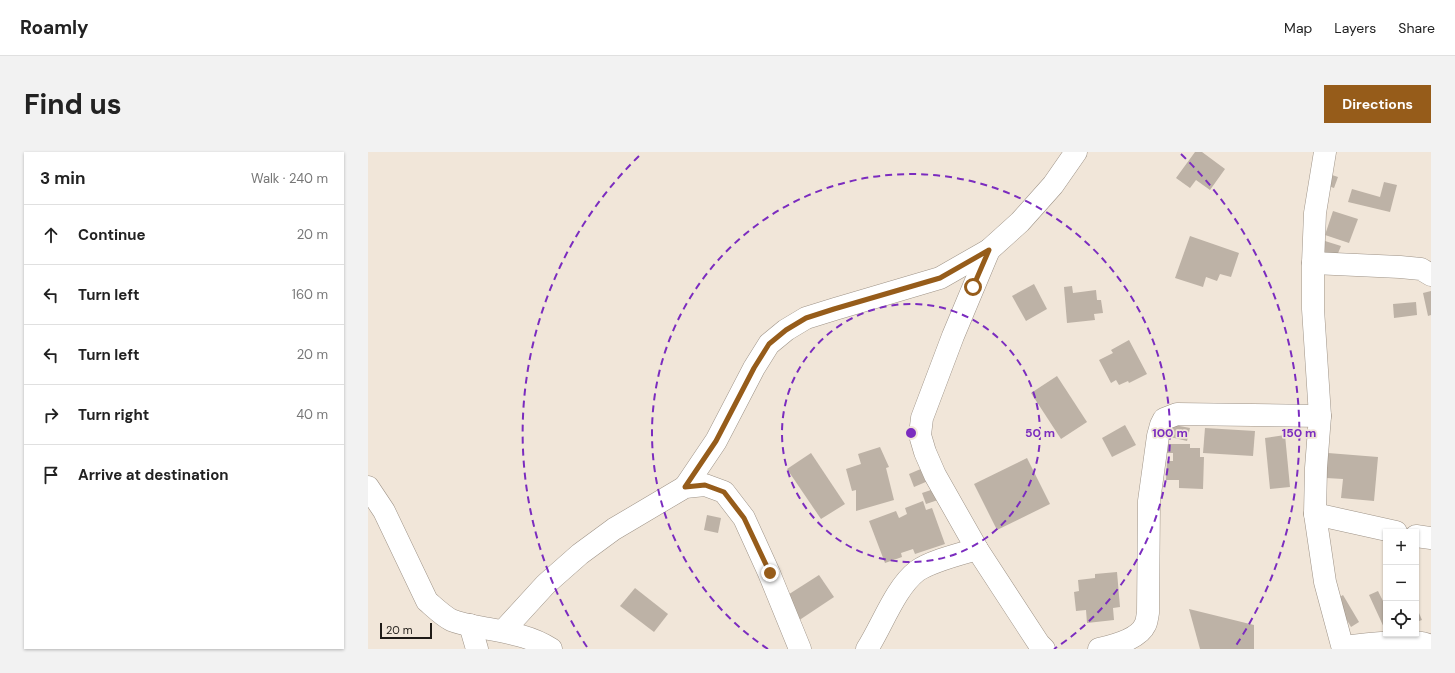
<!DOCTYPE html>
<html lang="en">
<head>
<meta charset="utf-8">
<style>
  body { margin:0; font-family:"DM Sans",sans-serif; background:#f2f2f2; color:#222 }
  .controls { position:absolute; right:12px; bottom:12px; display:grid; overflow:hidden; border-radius:0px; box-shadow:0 1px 3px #0004 }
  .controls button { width:36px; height:36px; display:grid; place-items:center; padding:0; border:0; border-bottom:1px solid #e0e0e0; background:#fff; color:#222; font:20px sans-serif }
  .scale { position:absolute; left:12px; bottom:10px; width:52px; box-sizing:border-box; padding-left:4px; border:2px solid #1f1b17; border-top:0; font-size:11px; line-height:14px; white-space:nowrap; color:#1f1b17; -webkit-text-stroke:3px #f1e6d9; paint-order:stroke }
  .stop { position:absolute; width:12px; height:12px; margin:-9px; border:3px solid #965c1a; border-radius:50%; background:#fff }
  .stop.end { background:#965c1a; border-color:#fff; box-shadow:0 1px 4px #0008 }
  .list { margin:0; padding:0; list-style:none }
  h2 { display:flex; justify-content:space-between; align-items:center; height:52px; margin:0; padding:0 16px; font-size:17px }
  h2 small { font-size:13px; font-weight:400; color:#767676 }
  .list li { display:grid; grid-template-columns:26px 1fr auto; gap:12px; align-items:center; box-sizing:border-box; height:60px; padding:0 16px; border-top:1px solid #e0e0e0 }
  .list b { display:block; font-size:15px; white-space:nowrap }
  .list em { font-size:13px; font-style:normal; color:#767676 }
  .icon { flex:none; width:22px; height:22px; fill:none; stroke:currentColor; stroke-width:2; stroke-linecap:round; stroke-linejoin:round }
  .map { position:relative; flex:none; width:1063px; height:497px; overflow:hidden; border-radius:0px }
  header { display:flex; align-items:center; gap:24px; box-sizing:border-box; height:56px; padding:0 20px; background:#fff; border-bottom:1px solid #e0e0e0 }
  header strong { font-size:19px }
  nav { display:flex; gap:22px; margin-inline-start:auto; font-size:14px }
  .intro { display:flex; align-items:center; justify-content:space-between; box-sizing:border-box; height:96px; padding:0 24px }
  h1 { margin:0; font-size:28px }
  .button { padding:10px 18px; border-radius:0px; background:#965c1a; color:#fff; font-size:14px; font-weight:700 }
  main { display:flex; gap:24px; padding:0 24px }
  aside { flex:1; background:#fff; border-radius:0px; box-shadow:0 1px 3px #0004 }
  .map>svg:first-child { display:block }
  .building { fill:#bdb2a6 }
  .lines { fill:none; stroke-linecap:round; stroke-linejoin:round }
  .minor-casing { stroke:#9e9387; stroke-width:23 }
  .minor { stroke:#fff; stroke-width:22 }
  .route { stroke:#965c1a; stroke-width:5 }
  .ring { fill:none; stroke:#7b2cbf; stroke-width:2; stroke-dasharray:7 5 }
  .centre { fill:#7b2cbf; stroke:#f1e6d9; stroke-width:2 }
  .ring-label { font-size:12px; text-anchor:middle; font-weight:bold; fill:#7b2cbf; stroke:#f1e6d9; stroke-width:3.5; stroke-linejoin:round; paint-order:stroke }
</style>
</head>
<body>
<header>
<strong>Roamly</strong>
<nav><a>Map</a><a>Layers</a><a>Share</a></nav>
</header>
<div class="intro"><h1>Find us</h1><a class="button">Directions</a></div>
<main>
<aside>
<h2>3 min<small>Walk · 240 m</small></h2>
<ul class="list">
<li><svg class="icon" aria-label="ahead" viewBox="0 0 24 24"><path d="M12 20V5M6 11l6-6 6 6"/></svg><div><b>Continue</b></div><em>20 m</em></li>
<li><svg class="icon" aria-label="left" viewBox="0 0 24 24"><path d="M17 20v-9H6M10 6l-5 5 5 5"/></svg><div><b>Turn left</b></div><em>160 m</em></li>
<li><svg class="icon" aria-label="left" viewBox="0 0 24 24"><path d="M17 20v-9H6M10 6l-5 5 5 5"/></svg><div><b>Turn left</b></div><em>20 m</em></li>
<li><svg class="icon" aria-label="right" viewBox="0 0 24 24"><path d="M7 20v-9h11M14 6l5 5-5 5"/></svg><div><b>Turn right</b></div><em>40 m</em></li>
<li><svg class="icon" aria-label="arrive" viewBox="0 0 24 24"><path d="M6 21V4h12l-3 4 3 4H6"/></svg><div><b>Arrive at destination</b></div></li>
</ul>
</aside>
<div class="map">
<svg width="1063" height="497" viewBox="0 0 1063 497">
  <rect width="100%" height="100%" fill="#f1e6d9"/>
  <!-- building -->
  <g class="building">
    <polygon points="827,0 834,0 857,17 842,38 828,28 822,36 808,26"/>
    <polygon points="961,22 970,25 966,36 957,33"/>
    <polygon points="1016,30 1029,33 1022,60 980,50 984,37 1012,45"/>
    <polygon points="965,59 990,67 981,91 957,83"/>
    <polygon points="822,84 871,101 863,125 852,122 849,129 838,125 835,135 807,126"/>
    <polygon points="957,89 973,94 968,106 953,100"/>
    <polygon points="666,132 679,157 658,169 644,144"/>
    <polygon points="704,134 705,141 728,138 729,148 733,148 735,161 726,162 727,168 699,171 696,135"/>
    <polygon points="1063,139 1063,163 1060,164 1055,141"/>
    <polygon points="1048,150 1049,163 1026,166 1025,152"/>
    <polygon points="761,188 779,222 761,231 760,229 751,233 748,228 743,231 731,208 745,201 743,198"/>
    <polygon points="689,224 719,270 693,287 663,241"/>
    <polygon points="796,271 822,276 819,289 794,283"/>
    <polygon points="757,273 768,293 744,305 734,286"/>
    <polygon points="837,276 887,279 885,304 835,301"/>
    <polygon points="917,283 922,335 902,337 897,286"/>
    <polygon points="798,292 822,292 822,296 832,296 832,305 836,305 835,337 811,336 811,328 798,328 799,309 805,309 805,301 798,301"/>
    <polygon points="512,295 521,315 518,316 526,348 488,359 488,338 484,339 478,317 493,312 490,302"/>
    <polygon points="443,301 477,352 453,367 419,317"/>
    <polygon points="960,301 1010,305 1006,349 973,346 975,327 958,326"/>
    <polygon points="659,306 682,352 629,378 606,332"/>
    <polygon points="555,316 560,329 546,335 541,322"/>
    <polygon points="566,337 570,348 558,352 554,341"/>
    <polygon points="555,349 558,358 564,356 577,392 547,402 545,397 533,401 534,405 517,411 501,369 528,359 531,366 539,362 537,356"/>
    <polygon points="339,363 353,366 350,381 336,378"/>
    <polygon points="749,420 752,455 745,456 746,468 719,471 718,458 708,459 706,440 711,439 710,428 727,426 727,422"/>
    <polygon points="451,423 466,445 430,469 415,446"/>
    <polygon points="267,436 300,462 286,480 252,454"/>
    <polygon points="1010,439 1015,449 1018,448 1018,480 1001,443"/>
    <polygon points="975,443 991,470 983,475 967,448"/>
    <polygon points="1048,454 1054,468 1048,470"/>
    <polygon points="821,457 886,473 886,497 832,497"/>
  </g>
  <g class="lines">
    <!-- minor casing -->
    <g class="minor-casing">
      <g id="minor">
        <polyline points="957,0 947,61 945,111 945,157 952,264 948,316 947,362 957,430 975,497"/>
        <polyline points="621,98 585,184 554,266 552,283 557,300 567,323 609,397 671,492 676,497"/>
        <polyline points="945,111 1032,115 1053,117 1063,123"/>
        <path d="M0,335L16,359L59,449C67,456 74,463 83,468C93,472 105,474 116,476C138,480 163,484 183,497"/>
        <polyline points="317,335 348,289 386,216 401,192 418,178 438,166 467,157 572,126 621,98 652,70 685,33 708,0"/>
        <polyline points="947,362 1028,380"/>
        <polyline points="1048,384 1063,386"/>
        <polyline points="102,473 109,497"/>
        <polyline points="135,479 178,432 212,402 246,377 317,335 337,333 356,340 376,366 401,421 432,497"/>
        <path d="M975,495C995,493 1046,485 1063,494"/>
        <path d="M499,497C514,474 527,436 549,419C563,409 592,402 609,397"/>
        <path d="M731,497C744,494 771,487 777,473C779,470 779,465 780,461L781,349L790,284L793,273L796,267L809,262L952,264"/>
      </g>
    </g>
    <!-- minor -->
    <use href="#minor" class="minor"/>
  </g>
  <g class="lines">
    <!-- route -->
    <polyline class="route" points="402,421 376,366 356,340 337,333 317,335 348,289 386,216 401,192 418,178 438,166 466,157 572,126 621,98 605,135"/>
  </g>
  <!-- distance rings -->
  <g class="ring">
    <circle cx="543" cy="281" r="129"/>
    <path d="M400 497A259 259 0 1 1 686 497"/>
    <path d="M219 495A388 388 0 0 1 273 2M813 2A388 388 0 0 1 867 495"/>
  </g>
  <circle cx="543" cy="281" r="6" class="centre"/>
  <g class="ring-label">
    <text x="672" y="285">50 m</text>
    <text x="802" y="285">100 m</text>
    <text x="931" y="285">150 m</text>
  </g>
</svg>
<div class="controls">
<button>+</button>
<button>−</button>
<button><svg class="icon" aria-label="locate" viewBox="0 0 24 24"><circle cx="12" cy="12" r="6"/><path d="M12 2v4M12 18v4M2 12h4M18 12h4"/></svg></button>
</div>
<div class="scale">20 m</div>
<div class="stop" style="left:605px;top:135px"></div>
<div class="stop end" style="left:402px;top:421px"></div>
</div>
</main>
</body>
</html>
